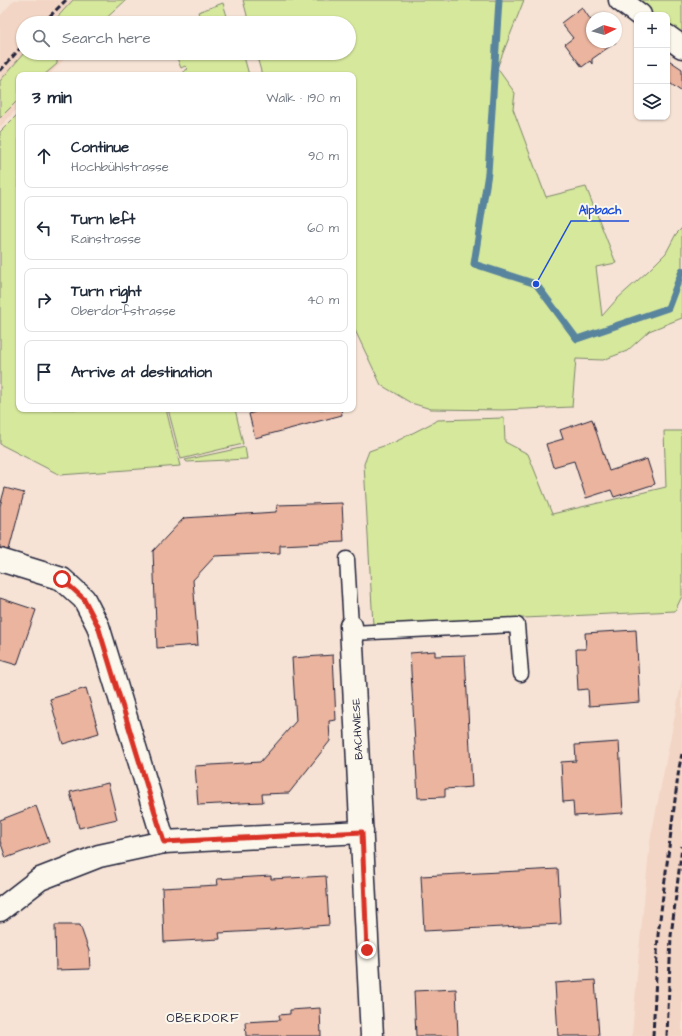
<!DOCTYPE html>
<html lang="en">
<head>
<meta charset="utf-8">
<style>
  body { margin:0; font-family:"Architects Daughter",sans-serif; background:#f6f6f7; color:#1f2937 }
  .controls { position:absolute; right:12px; top:12px; display:grid; overflow:hidden; border-radius:8px; box-shadow:0 1px 3px #0004 }
  .controls button { width:36px; height:36px; display:grid; place-items:center; padding:0; border:0; border-bottom:1px solid #e0e1e3; background:#fff; color:#1f2937; font:20px sans-serif }
  .compass { position:absolute; left:586px; top:12px; width:36px; height:36px; border-radius:50%; background:#fff; box-shadow:0 1px 3px #0004; rotate:85deg }
  .stop { position:absolute; width:12px; height:12px; margin:-9px; border:3px solid #d93025; border-radius:50%; background:#fff }
  .stop.end { background:#d93025; border-color:#fff; box-shadow:0 1px 4px #0008 }
  .list { margin:0; padding:0; list-style:none }
  h2 { display:flex; justify-content:space-between; align-items:center; height:52px; margin:0; padding:0 16px; font-size:17px }
  h2 small { font-size:13px; font-weight:400; color:#747a83 }
  .list li { display:grid; grid-template-columns:26px 1fr auto; gap:12px; align-items:center; box-sizing:border-box; height:64px; margin:0 8px 8px; padding:0 8px; border:1px solid #e0e1e3; border-radius:8px }
  .list b { display:block; font-size:15px; white-space:nowrap }
  .list p { margin:0; font-size:13px; white-space:nowrap; color:#747a83 }
  .list em { font-size:13px; font-style:normal; color:#747a83 }
  .icon { flex:none; width:22px; height:22px; fill:none; stroke:currentColor; stroke-width:2; stroke-linecap:round; stroke-linejoin:round }
  .map { position:relative; flex:none; width:682px; height:1036px; overflow:hidden }
  .search { position:absolute; background:#fff; box-shadow:0 1px 3px #0004; left:16px; top:16px; width:340px; height:44px; display:flex; align-items:center; gap:10px; box-sizing:border-box; padding:0 14px; border-radius:22px; color:#747a83; font-size:15px }
  .panel { position:absolute; background:#fff; box-shadow:0 1px 3px #0004; left:16px; top:72px; width:340px; height:340px; border-radius:8px }
  .map>svg:first-child { display:block }
  .built { fill:#f2d5c4 }
  .green { fill:#d6e89c; stroke:#7c856c }
  .lines { fill:none; stroke-linecap:round; stroke-linejoin:round }
  .stream { stroke:#59849d; stroke-width:7 }
  .building { fill:#eab49e; stroke:#22223b }
  .service-casing { stroke:#22223b; stroke-width:17 }
  .minor-casing { stroke:#22223b; stroke-width:25 }
  .service { stroke:#fbf7ec; stroke-width:14 }
  .minor { stroke:#fbf7ec; stroke-width:22 }
  .rail { stroke:#22223b; stroke-width:3; stroke-dasharray:6 3; stroke-linecap:butt }
  .route { stroke:#d93025; stroke-width:5 }
  .labels { text-anchor:middle; stroke-width:4; stroke-linejoin:round; paint-order:stroke }
  .street-label { font-size:11px; fill:#22223b; stroke:#fbf7ec }
  .neighbourhood-label { font-size:12px; letter-spacing:1px; fill:#22223b; stroke:#fbf7ec }
  .leader { fill:none; stroke:#1d4ed8; stroke-width:1.5 }
  .callout-dot { fill:#1d4ed8; stroke:#fbf7ec; stroke-width:1.5 }
  .callout-label { font-size:12px; text-anchor:middle; font-weight:bold; fill:#1d4ed8; stroke:#fbf7ec; stroke-width:4; stroke-linejoin:round; paint-order:stroke }
</style>
</head>
<body>
<div class="map">
<svg width="682" height="1036" viewBox="0 0 682 1036">
  <rect width="100%" height="100%" fill="#f6e3d5"/>
  <filter id="ink" filterUnits="userSpaceOnUse"><feTurbulence type="fractalNoise" baseFrequency=".025" numOctaves="2"/><feDisplacementMap in="SourceGraphic" scale="8" xChannelSelector="R" yChannelSelector="G"/><feConvolveMatrix kernelMatrix="1 2 1 2 8 2 1 2 1" color-interpolation-filters="sRGB"/></filter>
  <g filter="url(#ink)">
    <!-- built -->
    <g class="built">
      <polygon points="14,0 125,0 101,23 23,23 23,53 70,53 49,75 19,75 19,107 0,127 0,16"/>
      <polygon points="682,680 682,1036 632,1036 639,951 650,841"/>
    </g>
    <!-- green -->
    <g class="green">
      <polygon points="73,0 126,0 101,23 52,23"/>
      <polygon points="243,0 524,0 497,68 515,93 513,109 546,197 586,187 616,263 596,267 602,316 617,299 647,272 666,253 676,234 682,228 682,318 649,331 627,351 603,360 576,359 572,407 503,410 431,409 411,403 381,385 353,326 353,75 262,75 256,53 349,53 349,23 249,23"/>
      <polygon points="634,0 682,0 682,36 667,25 667,15 654,15"/>
      <polygon points="223,3 229,23 196,23 195,22 201,21 198,12"/>
      <polygon points="24,53 64,53 57,59 57,64 44,75 19,75 19,99 0,118 0,81"/>
      <polygon points="175,53 207,53 208,57 218,53 243,53 249,75 185,75 184,71 188,69 185,66 181,68"/>
      <polygon points="19,113 19,409 166,409 180,466 60,475 0,444 0,132"/>
      <polygon points="168,409 235,409 243,444 181,459"/>
      <polygon points="504,418 505,442 528,454 552,514 666,487 664,431 682,431 682,596 675,611 373,625 364,464 369,451 395,442 438,420"/>
      <polygon points="245,447 247,459 187,462 185,460"/>
    </g>
    <g class="lines">
      <!-- stream -->
      <polyline class="stream" points="499,0 488,173 474,264 536,284 577,339 668,308 682,271"/>
    </g>
    <!-- building -->
    <g class="building">
      <polygon points="582,7 592,22 592,42 616,42 592,59 592,64 590,61 582,67 565,44 573,38 561,23"/>
      <polygon points="667,59 682,69 682,92 667,81"/>
      <polygon points="255,409 341,409 342,415 255,438 249,414 255,412"/>
      <polygon points="592,419 609,471 647,459 655,484 614,497 611,490 586,498 574,461 553,467 546,444 563,439 560,430"/>
      <polygon points="5,488 24,493 9,550 0,548 0,506"/>
      <polygon points="342,503 344,542 280,545 280,553 215,556 193,580 198,645 157,648 153,551 184,518 276,512 277,505"/>
      <polygon points="0,598 36,610 17,665 0,660"/>
      <polygon points="636,630 640,702 589,706 588,689 578,690 576,649 586,649 585,633"/>
      <polygon points="435,651 435,656 465,655 472,787 445,789 445,797 418,798 410,653"/>
      <polygon points="333,655 336,720 329,721 330,741 289,793 262,794 263,802 198,805 195,766 260,762 296,721 292,658"/>
      <polygon points="86,688 99,733 63,744 50,699"/>
      <polygon points="619,742 623,813 574,816 573,801 563,802 561,762 576,761 575,745"/>
      <polygon points="108,783 117,819 79,828 70,792"/>
      <polygon points="36,806 49,842 6,858 0,841 0,820"/>
      <polygon points="558,869 561,924 424,931 421,876"/>
      <polygon points="271,876 271,879 326,876 329,925 274,929 275,930 219,933 220,939 164,942 162,888 218,885 217,879"/>
      <polygon points="55,925 80,925 89,951 90,969 56,970"/>
      <polygon points="595,980 599,1036 558,1036 555,983"/>
      <polygon points="456,989 458,1036 416,1036 414,991"/>
      <polygon points="320,1008 321,1036 246,1036 245,1022 280,1020 279,1015 290,1014 290,1010"/>
    </g>
    <g class="lines">
      <!-- service casing -->
      <g class="service-casing">
        <g id="service">
          <polyline points="347,559 351,626"/>
          <polyline points="352,633 517,625 521,674"/>
        </g>
      </g>
      <!-- minor casing -->
      <g class="minor-casing">
        <g id="minor">
          <polyline points="620,0 640,15"/>
          <polyline points="667,36 682,47"/>
          <polyline points="0,560 62,579 84,599 98,626 164,842"/>
          <polyline points="351,626 372,1036"/>
          <polyline points="0,910 40,879 99,856 164,842 362,832"/>
        </g>
      </g>
      <!-- service -->
      <use href="#service" class="service"/>
      <!-- minor -->
      <use href="#minor" class="minor"/>
      <!-- rail -->
      <g class="rail">
        <polyline points="43,23 66,0"/>
        <polyline points="0,71 23,45"/>
        <polyline points="653,1036 658,935 679,768 682,754"/>
        <polyline points="667,1036 671,936 682,846"/>
      </g>
    </g>
  </g>
  <g class="lines" filter="url(#ink)">
    <!-- route -->
    <polyline class="route" points="62,579 84,599 98,626 164,842 362,832 367,950"/>
  </g>
  <g class="labels">
    <!-- street labels -->
    <g class="street-label">
      <text transform="translate(357 729) rotate(-93)" y="4">BACHWIESE</text>
    </g>
    <!-- neighbourhood labels -->
    <g class="neighbourhood-label">
      <text x="203" y="1022">OBERDORF</text>
    </g>
  </g>
  <!-- callouts -->
  <path class="leader" d="M536 284L571 221H629"/>
  <circle class="callout-dot" cx="536" cy="284" r="4"/>
  <g class="callout-label">
    <text x="600" y="214">Alpbach</text>
  </g>
</svg>
<div class="controls">
<button>+</button>
<button>−</button>
<button><svg class="icon" aria-label="layers" viewBox="0 0 24 24"><path d="M12 4l9 5-9 5-9-5zM3 14l9 5 9-5"/></svg></button>
</div>
<svg class="compass" viewBox="-18 -18 36 36"><path d="M0-13l5 13h-10z" fill="#e53935"/><path d="M0 13l5-13h-10z" fill="#747a83"/></svg>
<div class="stop" style="left:62px;top:579px"></div>
<div class="stop end" style="left:367px;top:950px"></div>
<div class="search"><svg class="icon" aria-label="search" viewBox="0 0 24 24"><circle cx="10" cy="10" r="6"/><path d="M15 15l6 6"/></svg>Search here</div>
<section class="panel">
<h2>3 min<small>Walk · 190 m</small></h2>
<ul class="list">
<li><svg class="icon" aria-label="ahead" viewBox="0 0 24 24"><path d="M12 20V5M6 11l6-6 6 6"/></svg><div><b>Continue</b><p>Hochbühlstrasse</p></div><em>90 m</em></li>
<li><svg class="icon" aria-label="left" viewBox="0 0 24 24"><path d="M17 20v-9H6M10 6l-5 5 5 5"/></svg><div><b>Turn left</b><p>Rainstrasse</p></div><em>60 m</em></li>
<li><svg class="icon" aria-label="right" viewBox="0 0 24 24"><path d="M7 20v-9h11M14 6l5 5-5 5"/></svg><div><b>Turn right</b><p>Oberdorfstrasse</p></div><em>40 m</em></li>
<li><svg class="icon" aria-label="arrive" viewBox="0 0 24 24"><path d="M6 21V4h12l-3 4 3 4H6"/></svg><div><b>Arrive at destination</b></div></li>
</ul>
</section>
</div>
</body>
</html>
